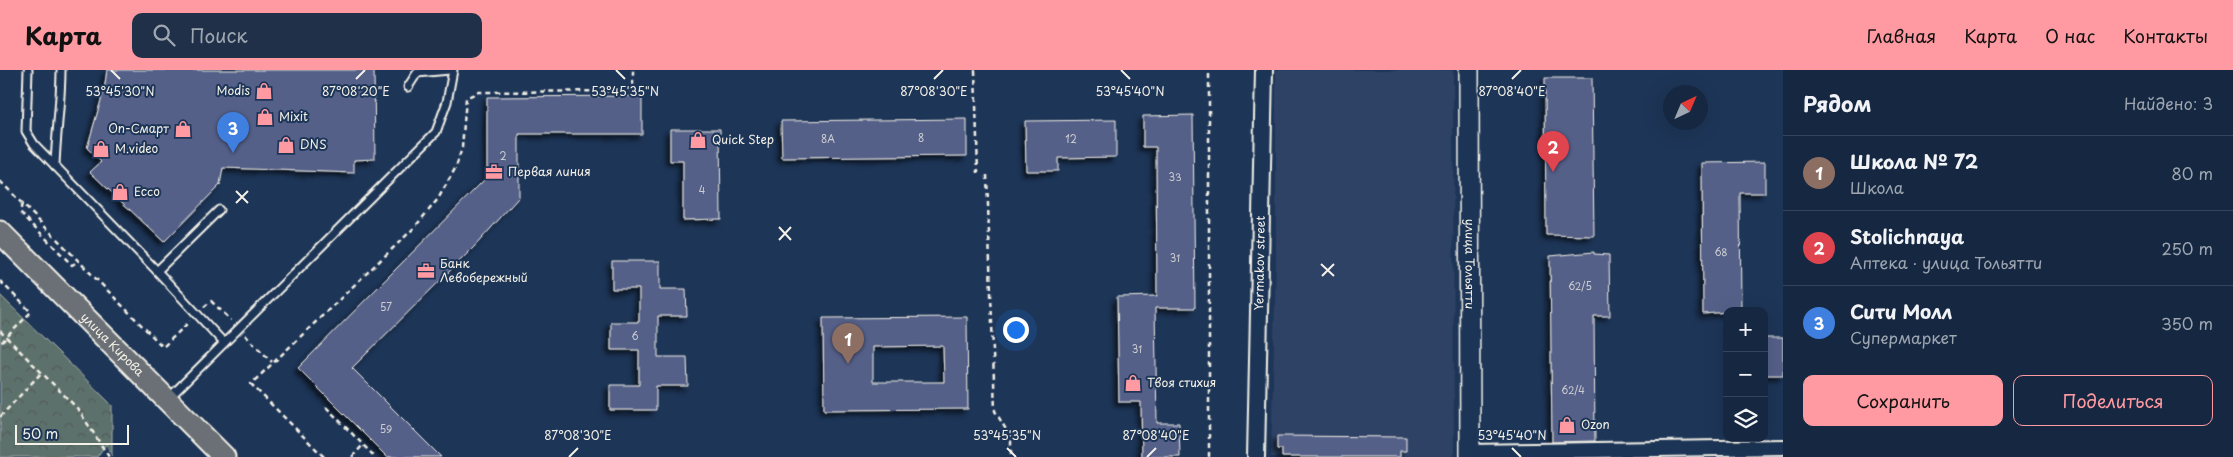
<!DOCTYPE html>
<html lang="ru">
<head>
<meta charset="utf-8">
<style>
  body { margin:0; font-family:"Playpen Sans",sans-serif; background:#1f3048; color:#f1f3f6 }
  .controls { position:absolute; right:15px; bottom:15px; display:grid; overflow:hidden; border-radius:10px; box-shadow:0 5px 20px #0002 }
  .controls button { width:45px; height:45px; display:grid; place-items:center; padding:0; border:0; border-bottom:1px solid #35445a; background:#162841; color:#f1f3f6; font:25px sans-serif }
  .compass { position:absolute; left:1663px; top:15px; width:45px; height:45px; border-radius:50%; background:#162841; box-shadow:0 5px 20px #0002; rotate:44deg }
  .scale { position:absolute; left:15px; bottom:12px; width:114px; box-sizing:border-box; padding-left:5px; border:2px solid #f4f1e8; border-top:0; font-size:14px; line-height:18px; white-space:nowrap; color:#f4f1e8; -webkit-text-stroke:4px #1d3557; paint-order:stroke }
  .you { position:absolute; left:1015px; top:259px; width:18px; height:18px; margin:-12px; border:4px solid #fff; border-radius:50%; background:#1a73e8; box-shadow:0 0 0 8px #1a73e833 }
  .badge { display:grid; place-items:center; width:32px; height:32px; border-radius:50%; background:#ff9aa2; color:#fff; font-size:16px; font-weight:700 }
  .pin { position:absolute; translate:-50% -41px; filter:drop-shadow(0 1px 2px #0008) }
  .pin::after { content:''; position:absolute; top:26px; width:18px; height:15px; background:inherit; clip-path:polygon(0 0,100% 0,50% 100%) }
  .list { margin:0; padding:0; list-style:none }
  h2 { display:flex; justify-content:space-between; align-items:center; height:65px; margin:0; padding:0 20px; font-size:21px }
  h2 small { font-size:16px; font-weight:400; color:#9ea6b1 }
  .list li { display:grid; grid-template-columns:32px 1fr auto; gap:15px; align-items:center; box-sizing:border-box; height:75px; padding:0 20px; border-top:1px solid #35445a }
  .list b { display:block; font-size:19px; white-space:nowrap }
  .list p { margin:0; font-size:16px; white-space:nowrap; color:#9ea6b1 }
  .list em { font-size:16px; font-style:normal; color:#9ea6b1 }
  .actions { display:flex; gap:10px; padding:15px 20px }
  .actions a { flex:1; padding:11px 0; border:1px solid #ff9aa2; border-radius:10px; text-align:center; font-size:18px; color:#ff9aa2 }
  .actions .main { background:#ff9aa2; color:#111 }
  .icon { flex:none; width:28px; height:28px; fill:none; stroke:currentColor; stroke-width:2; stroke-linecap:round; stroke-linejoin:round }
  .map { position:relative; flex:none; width:1783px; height:387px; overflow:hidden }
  header { display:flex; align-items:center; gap:30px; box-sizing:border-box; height:70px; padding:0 25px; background:#ff9aa2; color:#111 }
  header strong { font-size:24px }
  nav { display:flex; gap:28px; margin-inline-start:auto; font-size:18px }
  .search { width:350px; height:45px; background:#1f3048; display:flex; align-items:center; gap:12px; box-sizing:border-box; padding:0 18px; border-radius:10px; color:#9ea6b1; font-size:19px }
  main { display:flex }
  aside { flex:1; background:#162841 }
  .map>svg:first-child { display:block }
  .built { fill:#2e4266 }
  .park { fill:url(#park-crowns); stroke:#a8b1aa }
  .building { fill:#556189; stroke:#f4f1e8; fill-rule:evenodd; filter:url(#shadow) }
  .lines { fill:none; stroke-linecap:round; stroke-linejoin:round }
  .service-casing { stroke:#f4f1e8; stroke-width:11 }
  .minor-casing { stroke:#f4f1e8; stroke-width:18 }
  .tertiary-casing { stroke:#f4f1e8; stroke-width:20 }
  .secondary-casing { stroke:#f4f1e8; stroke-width:22 }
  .primary-casing { stroke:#f4f1e8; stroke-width:25 }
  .path { stroke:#f4f1e8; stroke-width:2.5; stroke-dasharray:5 4; stroke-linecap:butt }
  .service { stroke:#1d3557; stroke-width:7 }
  .minor { stroke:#1d3557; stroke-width:14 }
  .tertiary { stroke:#1d3557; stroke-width:16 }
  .secondary { stroke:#1d3557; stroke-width:19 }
  .primary { stroke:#6b6f75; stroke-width:21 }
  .ticks { fill:none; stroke:#f4f1e8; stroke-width:2 }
  .labels { text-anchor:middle; stroke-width:4; stroke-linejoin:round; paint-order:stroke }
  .number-label { font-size:10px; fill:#cccdd0 }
  .poi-label { font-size:12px; fill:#f4f1e8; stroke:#1d3557; text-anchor:start }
  .street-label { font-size:12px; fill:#f4f1e8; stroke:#1d3557 }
  .ticks-label { font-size:12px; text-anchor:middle; fill:#f4f1e8; stroke:#1d3557; stroke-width:4; stroke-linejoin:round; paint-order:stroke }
</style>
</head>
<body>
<header>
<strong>Карта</strong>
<div class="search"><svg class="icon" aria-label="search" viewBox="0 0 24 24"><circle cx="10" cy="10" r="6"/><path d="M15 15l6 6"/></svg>Поиск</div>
<nav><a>Главная</a><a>Карта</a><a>О нас</a><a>Контакты</a></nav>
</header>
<main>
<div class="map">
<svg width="1783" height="387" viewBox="0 0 1783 387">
  <defs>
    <pattern id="park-crowns" width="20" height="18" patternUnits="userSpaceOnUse" patternTransform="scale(1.25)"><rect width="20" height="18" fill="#5d716c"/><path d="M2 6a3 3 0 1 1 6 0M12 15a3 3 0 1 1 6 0" fill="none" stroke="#525a57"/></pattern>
    <filter id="shadow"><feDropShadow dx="-4" dy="4" stdDeviation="2.5" flood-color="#0009"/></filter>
  </defs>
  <rect width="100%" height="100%" fill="#1d3557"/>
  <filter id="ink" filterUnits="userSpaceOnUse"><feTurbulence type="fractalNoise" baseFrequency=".02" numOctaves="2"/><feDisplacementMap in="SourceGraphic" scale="10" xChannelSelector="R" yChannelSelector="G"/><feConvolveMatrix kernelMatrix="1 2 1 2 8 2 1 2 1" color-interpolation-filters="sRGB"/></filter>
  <g filter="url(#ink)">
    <!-- built -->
    <polygon class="built" points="1276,0 1453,0 1454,387 1271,387 1276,189"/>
    <!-- park -->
    <polygon class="park" points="0,225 112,335 112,386 106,374 97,387 0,387"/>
    <!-- building -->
    <g class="building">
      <polygon points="107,0 374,0 375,89 354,90 354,103 223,98 220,115 164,172 90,102 101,92 87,78 104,20"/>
      <polygon points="1545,8 1592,8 1594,166 1546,165"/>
      <polygon points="642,26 642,64 519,64 519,127 474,177 352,298 441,387 387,387 298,298 487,107 487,27"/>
      <polygon points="1193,45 1195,238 1155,238 1157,353 1179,353 1180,387 1142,387 1141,332 1119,332 1117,227 1157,226 1156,77 1143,77 1143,46"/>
      <polygon points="967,49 967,86 782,88 781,51"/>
      <polygon points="1116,50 1116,87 1058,88 1058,101 1026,101 1025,51"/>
      <polygon points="670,59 720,59 721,149 683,150 683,91 670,91"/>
      <polygon points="1765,92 1765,123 1740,123 1741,241 1703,244 1702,93"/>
      <polygon points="1594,182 1594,184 1609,185 1610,246 1594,246 1595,371 1552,372 1550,186"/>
      <polygon points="612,191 660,191 660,219 686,219 687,246 658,246 658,287 687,287 688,316 656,316 656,340 610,340 610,315 639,315 639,280 611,280 611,252 639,252 639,219 612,219"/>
      <path d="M967,247L968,339L824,340L823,248ZM943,276L944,312H873V277Z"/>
      <rect x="1764" y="268" width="19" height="37"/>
      <polygon points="1277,366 1406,367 1406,381 1400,381 1400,387 1282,387 1282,379 1277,379"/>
    </g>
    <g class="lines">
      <!-- service casing -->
      <g class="service-casing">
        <g id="service">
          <polyline points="28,0 26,61 34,74 157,201 224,273"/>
          <polyline points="408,17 417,3 450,0"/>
          <path d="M55,96C56,63 61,32 61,0"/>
          <polyline points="157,201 219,140"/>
          <polyline points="169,328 436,62 447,32 453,0"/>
        </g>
      </g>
      <!-- minor casing -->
      <g class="minor-casing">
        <polyline id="minor" points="1470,382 1783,377"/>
      </g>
      <!-- tertiary casing -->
      <g class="tertiary-casing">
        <g id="tertiary">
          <path id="s1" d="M1256,387L1264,0"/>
        </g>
      </g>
      <!-- secondary casing -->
      <g class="secondary-casing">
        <g id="secondary">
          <path id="s2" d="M1469,0L1470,387"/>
        </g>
      </g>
      <!-- primary casing -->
      <g class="primary-casing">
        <g id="primary">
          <path id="s3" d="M0,162L224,387"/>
        </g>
      </g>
      <!-- path -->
      <g class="path">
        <polyline points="975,0 978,103"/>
        <polyline points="987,105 995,341 1011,368 1011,387"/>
        <polyline points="0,111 163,277 190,251"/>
        <polyline points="22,134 20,142 72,195 79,191"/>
        <polyline points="0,211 31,242 0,274"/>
        <polyline points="204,237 211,231 231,250"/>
        <polyline points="0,261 78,339 109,387"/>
        <polyline points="245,265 272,292"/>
        <polyline points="326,337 375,387"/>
        <polyline points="0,347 42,302"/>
        <polyline points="324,387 251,314 414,158 438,129 456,97 462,78 466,28 478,22 633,21 633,0"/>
        <polyline points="352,387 363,375"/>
        <polyline points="1209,387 1209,0"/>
      </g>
      <!-- service -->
      <use href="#service" class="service"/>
      <!-- minor -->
      <use href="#minor" class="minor"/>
      <!-- tertiary -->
      <use href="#tertiary" class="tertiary"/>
      <!-- secondary -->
      <use href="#secondary" class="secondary"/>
      <!-- primary -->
      <use href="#primary" class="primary"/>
    </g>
  </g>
  <!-- ticks -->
  <path class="ticks" d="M111,0L120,9M616,0L625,9M1121,0L1130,9M356,9L365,0M934,9L943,0M1512,9L1521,0M236,121L248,133M236,133L248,121M779,157L791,170M779,170L791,157M1321,194L1334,206M1322,206L1334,194M1007,378L1016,387M1512,378L1521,387M569,387L578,378M1147,387L1156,378"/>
  <!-- icons -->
  <defs>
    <g id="shop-bare" transform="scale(1.35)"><path d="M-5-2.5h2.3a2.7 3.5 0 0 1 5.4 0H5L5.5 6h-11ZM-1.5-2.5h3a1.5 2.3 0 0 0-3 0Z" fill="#ff9aa2" stroke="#1d3557" stroke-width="2.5" paint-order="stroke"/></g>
    <g id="office-bare" transform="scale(1.35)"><path d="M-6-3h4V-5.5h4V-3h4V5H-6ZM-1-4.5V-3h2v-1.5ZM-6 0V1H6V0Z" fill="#ff9aa2" stroke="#1d3557" stroke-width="2.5" paint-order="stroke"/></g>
  </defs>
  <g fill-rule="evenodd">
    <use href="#shop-bare" x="264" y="21"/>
    <use href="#shop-bare" x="265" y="47"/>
    <use href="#shop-bare" x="183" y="59"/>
    <use href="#shop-bare" x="698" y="70"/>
    <use href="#shop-bare" x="286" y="75"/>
    <use href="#shop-bare" x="101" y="79"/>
    <use href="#office-bare" x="494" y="102"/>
    <use href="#shop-bare" x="120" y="122"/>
    <use href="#office-bare" x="426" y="201"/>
    <use href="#shop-bare" x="1133" y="313"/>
    <use href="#shop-bare" x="1567" y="355"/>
  </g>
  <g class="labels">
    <!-- number labels -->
    <g class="number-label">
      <text x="921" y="72">8</text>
      <text x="828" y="73">8А</text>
      <text x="1071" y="73">12</text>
      <text x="503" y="90">2</text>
      <text x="1175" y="111">33</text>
      <text x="702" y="124">4</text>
      <text x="1721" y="186">68</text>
      <text x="1175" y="192">31</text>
      <text x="1580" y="220">62/5</text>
      <text x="386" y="241">57</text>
      <text x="635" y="270">6</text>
      <text x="1137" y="283">31</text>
      <text x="1573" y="324">62/4</text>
      <text x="386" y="363">59</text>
    </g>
    <!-- poi labels -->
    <g class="poi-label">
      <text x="250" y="25" text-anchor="end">Modis</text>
      <text x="279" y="51">Mixit</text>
      <text x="169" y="63" text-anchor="end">On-Смарт</text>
      <text x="712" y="74">Quick Step</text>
      <text x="300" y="79">DNS</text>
      <text x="115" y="83">M.video</text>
      <text x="508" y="106">Первая линия</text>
      <text x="134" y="126">Ecco</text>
      <text x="440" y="198">Банк<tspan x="440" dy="14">Левобережный</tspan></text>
      <text x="1147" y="317">Твоя стихия</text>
      <text x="1581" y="359">Ozon</text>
    </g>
    <!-- street labels -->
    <g class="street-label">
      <text dy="4" stroke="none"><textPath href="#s1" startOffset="194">Yermakov street</textPath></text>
      <text dy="4" stroke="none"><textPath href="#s2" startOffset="194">улица Тольятти</textPath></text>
      <text dy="4" stroke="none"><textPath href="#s3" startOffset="159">улица Кирова</textPath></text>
    </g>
  </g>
  <g class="ticks-label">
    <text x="1130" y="26">53°45'40"N</text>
    <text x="120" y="26">53°45'30"N</text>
    <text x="625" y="26">53°45'35"N</text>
    <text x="356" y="26">87°08'20"E</text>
    <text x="934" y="26">87°08'30"E</text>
    <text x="1512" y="26">87°08'40"E</text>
    <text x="578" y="370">87°08'30"E</text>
    <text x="1156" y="370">87°08'40"E</text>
    <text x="1007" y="370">53°45'35"N</text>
    <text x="1512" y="370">53°45'40"N</text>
  </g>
</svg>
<div class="controls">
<button>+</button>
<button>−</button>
<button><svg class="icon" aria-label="layers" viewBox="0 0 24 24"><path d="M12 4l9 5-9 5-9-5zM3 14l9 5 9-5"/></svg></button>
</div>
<svg class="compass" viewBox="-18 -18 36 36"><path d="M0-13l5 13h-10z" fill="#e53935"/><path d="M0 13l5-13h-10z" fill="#9ea6b1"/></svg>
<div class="scale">50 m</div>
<div class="you"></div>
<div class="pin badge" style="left:848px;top:294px;background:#8d6e63">1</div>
<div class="pin badge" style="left:1553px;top:102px;background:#e0444e">2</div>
<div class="pin badge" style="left:233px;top:83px;background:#3f7fe0">3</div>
</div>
<aside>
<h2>Рядом<small>Найдено: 3</small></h2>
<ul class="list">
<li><span class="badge" style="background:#8d6e63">1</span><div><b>Школа № 72</b><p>Школа</p></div><em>80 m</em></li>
<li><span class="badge" style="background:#e0444e">2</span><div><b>Stolichnaya</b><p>Аптека · улица Тольятти</p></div><em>250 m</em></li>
<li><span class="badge" style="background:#3f7fe0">3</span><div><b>Сити Молл</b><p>Супермаркет</p></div><em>350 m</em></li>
</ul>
<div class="actions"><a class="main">Сохранить</a><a>Поделиться</a></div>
</aside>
</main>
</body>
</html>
